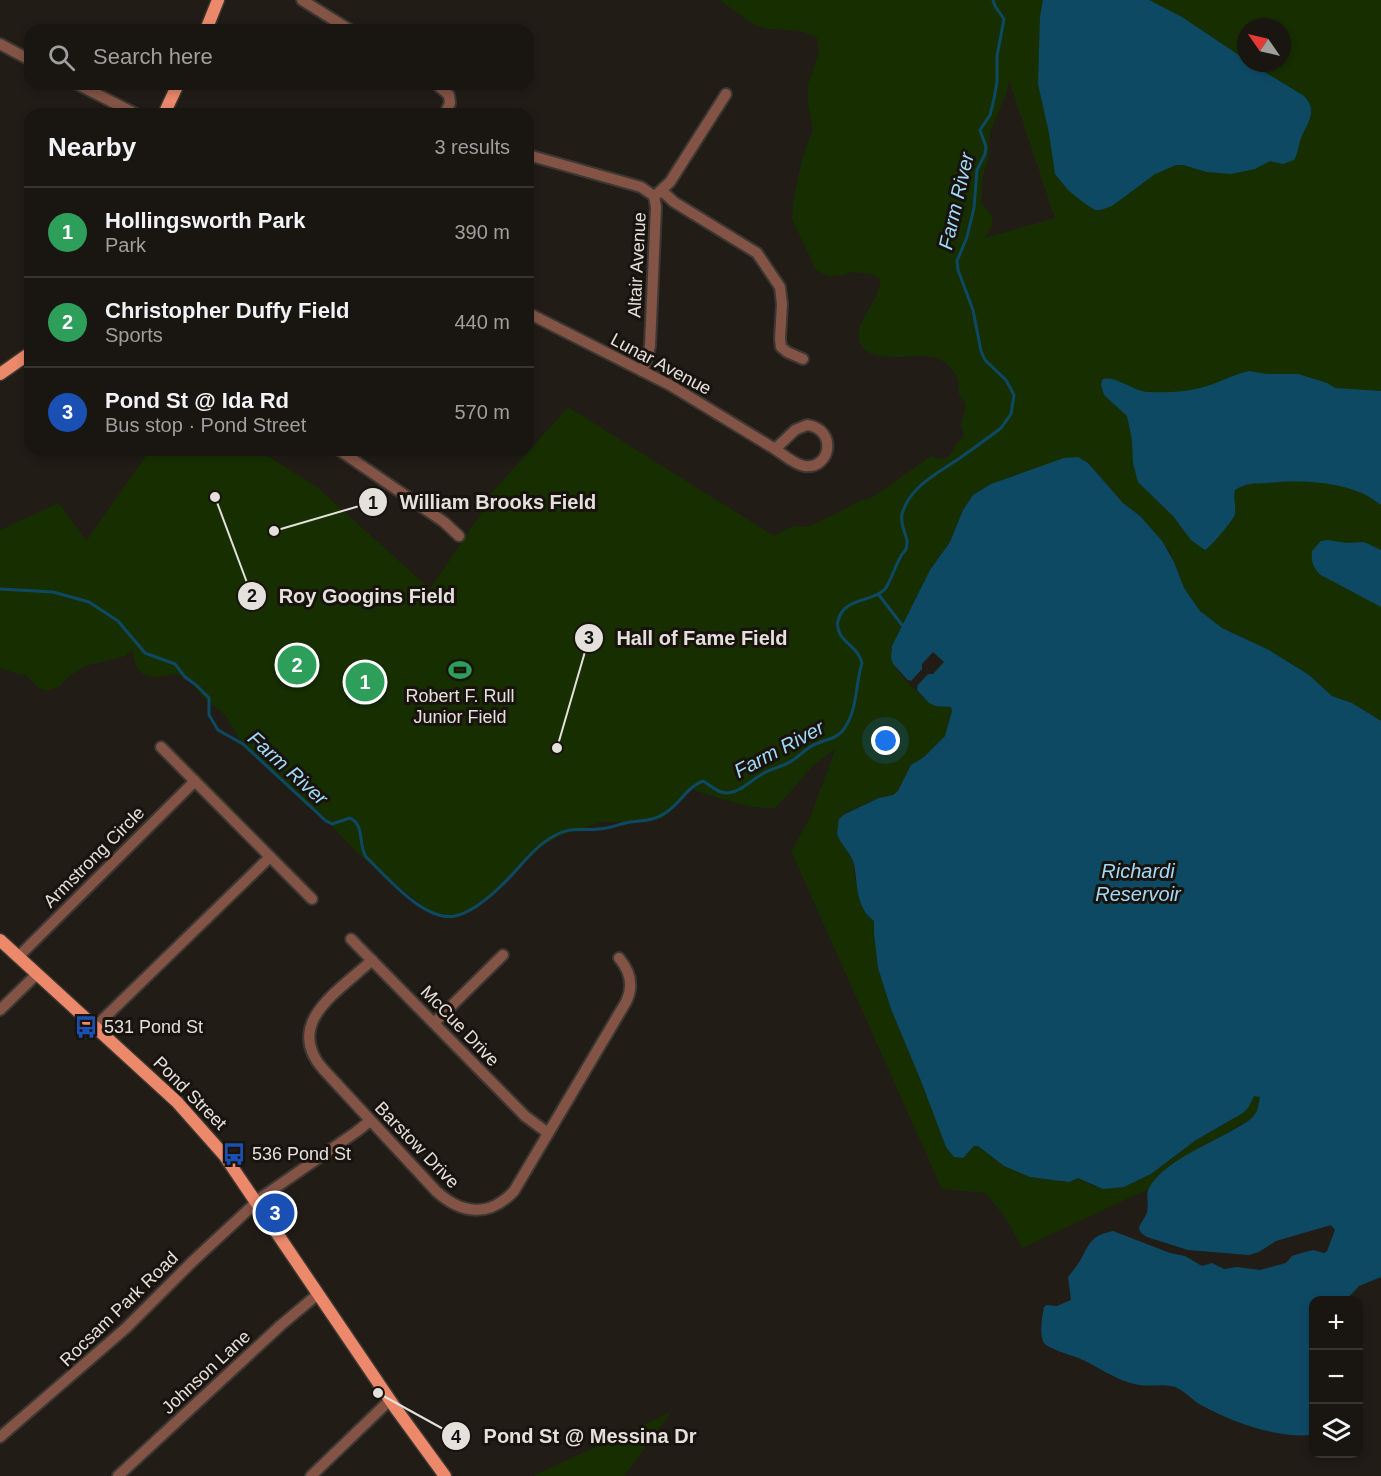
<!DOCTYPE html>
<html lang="en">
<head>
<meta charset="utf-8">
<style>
  body { margin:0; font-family:Helvetica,sans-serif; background:#26221e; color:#f1f3f6 }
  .controls { position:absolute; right:18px; bottom:18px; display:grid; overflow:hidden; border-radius:12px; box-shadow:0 3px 9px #0003 }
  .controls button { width:54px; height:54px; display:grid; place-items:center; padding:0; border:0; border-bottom:2px solid #373430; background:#191510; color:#f1f3f6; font:30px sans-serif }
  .compass { position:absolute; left:1237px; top:18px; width:54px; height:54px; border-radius:50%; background:#191510; box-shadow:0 3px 9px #0003; rotate:304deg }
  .you { position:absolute; left:886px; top:741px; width:21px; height:21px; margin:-15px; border:4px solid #fff; border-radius:50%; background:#1a73e8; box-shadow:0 0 0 9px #1a73e833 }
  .badge { display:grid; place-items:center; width:39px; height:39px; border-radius:50%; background:#fe9c57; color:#fff; font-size:20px; font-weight:700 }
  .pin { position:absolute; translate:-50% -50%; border:3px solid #fff; box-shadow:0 2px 6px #0006 }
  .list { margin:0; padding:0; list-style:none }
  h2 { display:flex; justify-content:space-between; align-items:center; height:78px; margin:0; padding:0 24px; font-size:26px }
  h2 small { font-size:20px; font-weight:400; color:#9f9f9f }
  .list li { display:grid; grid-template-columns:39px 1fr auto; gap:18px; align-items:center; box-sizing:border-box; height:90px; padding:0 24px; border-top:2px solid #373430 }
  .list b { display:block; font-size:22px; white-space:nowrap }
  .list p { margin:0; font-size:20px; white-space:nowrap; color:#9f9f9f }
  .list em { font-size:20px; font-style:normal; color:#9f9f9f }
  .icon { flex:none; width:33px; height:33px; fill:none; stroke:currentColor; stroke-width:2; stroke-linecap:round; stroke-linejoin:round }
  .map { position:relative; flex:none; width:1381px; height:1476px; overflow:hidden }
  .search { position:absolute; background:#191510; box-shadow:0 3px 9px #0003; left:24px; top:24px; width:510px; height:66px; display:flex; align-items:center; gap:15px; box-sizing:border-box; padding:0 21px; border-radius:18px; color:#9f9f9f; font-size:22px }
  .panel { position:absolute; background:#191510; box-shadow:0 3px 9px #0003; left:24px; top:108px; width:510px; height:348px; border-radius:18px }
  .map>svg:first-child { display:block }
  .green { fill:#172f00; fill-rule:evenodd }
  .water { fill:#0e4964 }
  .pier { fill:#211c16 }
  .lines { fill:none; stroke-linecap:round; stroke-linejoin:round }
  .stream { stroke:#0e4964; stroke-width:3 }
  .minor-casing { stroke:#3c3732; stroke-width:14 }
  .major-casing { stroke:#3c3732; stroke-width:15 }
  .minor { stroke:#835445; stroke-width:10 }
  .major { stroke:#eb896a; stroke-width:12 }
  .labels { text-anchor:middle; stroke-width:6; stroke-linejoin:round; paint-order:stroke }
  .street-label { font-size:18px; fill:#e4e0dc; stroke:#18130d }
  .poi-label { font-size:18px; fill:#e4e0dc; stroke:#18130d; text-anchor:start }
  .water-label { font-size:20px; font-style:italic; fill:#a1d9f9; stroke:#18130d }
  .leader { fill:none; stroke:#e4e0dc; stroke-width:2 }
  .callout-dot { fill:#e4e0dc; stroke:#18130d; stroke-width:2 }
  .mark-label { font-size:18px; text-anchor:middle; font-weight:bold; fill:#111 }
  .callout-label { font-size:20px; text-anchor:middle; font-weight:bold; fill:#e4e0dc; stroke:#18130d; stroke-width:6; stroke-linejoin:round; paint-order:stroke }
</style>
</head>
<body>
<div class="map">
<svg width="1381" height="1476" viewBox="0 0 1381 1476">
  <rect width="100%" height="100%" fill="#211c16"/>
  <!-- green -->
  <g class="green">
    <path d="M719,0H1381V721L1352,703L1332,696L1309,675L1269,650L1222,628L1200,611L1184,588L1170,552L1140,516L1123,503L1088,463L1064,458L1045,466L1014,475L982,489L973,495L963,510L950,542L930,570L892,646C891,651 891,656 892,661C895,671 923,699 932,704C939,707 944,706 951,707L952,711L945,736L924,757L911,765L898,791L893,795L879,798L845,813L849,854L853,862L855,879L862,908L874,921V934L878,968L891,1009L921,1081L946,1147L968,1154L974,1146H978L1004,1166L1030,1177L1054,1179L1063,1182L1078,1178L1093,1186L1124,1187L1151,1174L1196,1140L1243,1113L1248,1108L1254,1095L1260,1097L1257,1111L1252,1118L1173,1165L1148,1189L1022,1248L1007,1220L986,1193L942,1189L791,851L810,818L835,750C809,763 795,791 774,808C747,809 721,798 696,791L692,786L669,813L661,819L642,822H601L559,836L540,848L504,883L470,911L455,916L437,914L423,906L356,852L323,816L289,789L265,764L247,751L225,715L202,696L188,679L178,674L155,677L143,674L136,667L132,650L125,656L85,666L69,676L60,686L47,691L38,688L26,675L18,674L0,668V530L59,503L86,541L150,450H258L317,487L430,589L492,497L490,495L568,407L774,536L793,526L808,527L843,510L859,501L873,497L931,456C944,462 950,458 955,446C958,441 962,439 964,434L961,425L966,405C965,401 961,398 959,394C958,391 959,387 959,384C957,374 949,364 939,359C920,350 858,370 859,335C859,314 881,300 880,279L873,275L862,273L851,272L844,275L828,276L816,270L792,219L793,202L802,159L813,129L808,104V84L819,52L817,38C796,25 780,33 758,26C749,23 729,6 719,0ZM1246,27H1282V63H1246ZM1009,80L1055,218L984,238L991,229L993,218L981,202L983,175L988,160L990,132L1006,94Z"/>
    <polygon points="671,1412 624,1476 533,1476"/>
  </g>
  <!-- water -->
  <g class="water">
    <path d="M1043,0H1149L1182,17L1246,60V63H1250L1304,96C1320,112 1305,125 1300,141C1298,148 1298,153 1294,160L1283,164L1270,161L1255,169L1231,174L1207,172L1183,165H1176L1155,174L1112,206L1101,210H1095L1084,203L1068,190L1055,174L1049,133L1038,84L1040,17Z"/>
    <path d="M1249,371L1267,374H1298L1327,383L1335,388L1381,391V505C1354,481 1301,479 1267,483C1254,484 1247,482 1235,490C1233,498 1236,505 1235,514C1235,518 1210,548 1205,550L1191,540L1173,516L1138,482L1133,463L1132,440L1127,416L1104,395L1101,385L1102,380C1112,373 1134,392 1149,392C1165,393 1185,392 1200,388C1217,384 1232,375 1249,371Z"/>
    <path d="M1078,457L1088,463L1123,503L1140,516L1162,541L1174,562L1184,588L1200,611L1222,628L1269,650L1309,675L1332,696L1352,703L1381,721V1277L1359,1286L1346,1300H1314L1313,1435C1275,1438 1234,1423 1201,1405C1192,1400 1184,1390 1175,1387C1164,1383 1150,1387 1139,1385C1116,1381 1098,1366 1076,1357C1070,1355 1047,1348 1044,1343C1039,1334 1042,1317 1044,1307L1047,1305L1057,1306L1071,1300L1068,1277C1072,1272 1076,1267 1080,1261C1090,1243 1090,1236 1113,1231L1170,1253L1185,1256L1202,1266L1212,1263L1224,1269L1237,1267L1260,1270L1286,1263L1292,1256L1298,1254L1313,1250L1324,1253L1327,1251L1335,1230L1331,1225L1276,1241L1259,1252L1249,1255L1188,1250L1147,1237C1133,1229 1141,1225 1146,1215C1150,1206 1145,1196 1149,1188C1166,1157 1225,1139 1252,1118L1257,1111L1260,1097L1254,1096L1248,1108L1243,1113L1196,1140L1151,1174L1124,1187L1103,1189L1078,1178L1069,1182L1030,1177L1004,1166L978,1146H974L963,1158L954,1157L946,1147L921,1081L891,1009L878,968L874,934V921C855,907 858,884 854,864C851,853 841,845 837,834L839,819L845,814L879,798L893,795L898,791L911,765L924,757L945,736L952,711L951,707L936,706L929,703L893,664L891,658L892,646L930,570L950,542L963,510L973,495L991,484L1064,458Z"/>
    <path d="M1328,540L1346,543L1364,542L1381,550V607L1321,575C1313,568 1311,562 1312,551L1321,541Z"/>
  </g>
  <!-- pier -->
  <polygon class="pier" points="933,652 944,662 933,674 928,674 917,686 918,688 916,690 907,682 909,680 911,681 922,669 922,664"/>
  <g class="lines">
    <!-- stream -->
    <g class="stream">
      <path d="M0,589L53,592L89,602L118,621L145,653L175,664L185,677L196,685L209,698V715L218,730L243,744L326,821L332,824L350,818C365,825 358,845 366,857C386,876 424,922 455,916C473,912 491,896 504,883C521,867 533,847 554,836C571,826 581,831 598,829C609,829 619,824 630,822C637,821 645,821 652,819C676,813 685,787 703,781C710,785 719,794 728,793C741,792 752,779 764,773C773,768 785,766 793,760C801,755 807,747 816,744C826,739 837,739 844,729C858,709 855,685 862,663C859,646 834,640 838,621C843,597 872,603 885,589C890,583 896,564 901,556C902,553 905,552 906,549C907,547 907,541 907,540C905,533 900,523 902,514C910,486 938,473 960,458C974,448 988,438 1001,428L1011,414L1014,395L1006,380L985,360L981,351L973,310L958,270L957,261L967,237L974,208L977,170L985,154L986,147L980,130L990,115L994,99L997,82V56L1004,19L995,6L993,0"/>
      <polyline points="879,595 902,625"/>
    </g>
    <!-- minor casing -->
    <g class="minor-casing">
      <g id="minor">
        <polyline points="302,0 350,30"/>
        <polyline points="0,44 30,60"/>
        <polyline points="77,84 136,114"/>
        <polyline points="436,84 449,95 450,103 445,114"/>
        <polyline points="528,155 641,187 654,196 656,207 650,346 647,359 642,371"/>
        <polyline points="662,191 674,202 757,253 780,287 782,304 780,339 781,347 787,352 803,359"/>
        <polyline points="656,195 670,182 726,94"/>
        <polyline points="528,313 670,385 775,449"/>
        <path d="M807,425C838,429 831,470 804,466C794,464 784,455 775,449L795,430Z"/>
        <polyline points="339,450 444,522 459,536"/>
        <polyline points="161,747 312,899"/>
        <polyline points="351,939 525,1116 548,1133"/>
        <polyline points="18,957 195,781"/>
        <path d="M372,960C342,989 282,1022 323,1069L436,1191C461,1214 489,1218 514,1191L626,1002C634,986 630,971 619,958"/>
        <polyline points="0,1010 37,974"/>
        <polyline points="434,1023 503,955"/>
        <polyline points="95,1027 270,857"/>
        <polyline points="0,1437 126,1328 193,1261 262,1197 356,1132 370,1121"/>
        <polyline points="118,1476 281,1325 318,1294"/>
        <polyline points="311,1476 390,1400"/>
      </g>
    </g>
    <!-- major casing -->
    <g class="major-casing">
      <g id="major">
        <polyline points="206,30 218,0"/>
        <polyline points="164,114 178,84"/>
        <polyline points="0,374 30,353"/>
        <polyline points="0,940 177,1102 224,1155 394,1406 445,1476"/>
      </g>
    </g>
    <!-- minor -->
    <use href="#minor" class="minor"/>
    <!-- major -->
    <use href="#major" class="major"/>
  </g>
  <!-- icons -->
  <defs>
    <g id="stadium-bare" transform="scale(1.8)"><path d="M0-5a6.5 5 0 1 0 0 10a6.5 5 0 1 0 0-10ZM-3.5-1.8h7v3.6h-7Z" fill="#2e9e5b" stroke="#18130d" stroke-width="2.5" paint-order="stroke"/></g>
    <g id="bus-bare" transform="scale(1.8)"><path d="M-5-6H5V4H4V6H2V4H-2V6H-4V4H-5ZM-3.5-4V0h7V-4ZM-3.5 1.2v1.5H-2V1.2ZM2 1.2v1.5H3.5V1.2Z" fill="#1a4fb4" stroke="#18130d" stroke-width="2.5" paint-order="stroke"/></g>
  </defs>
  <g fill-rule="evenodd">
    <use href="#stadium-bare" x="460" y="670"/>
    <use href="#bus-bare" x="86" y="1027"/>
    <use href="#bus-bare" x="234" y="1154"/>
  </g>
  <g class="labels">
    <!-- street labels -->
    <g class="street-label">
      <text transform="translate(637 265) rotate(-87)" y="6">Altair Avenue</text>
      <text transform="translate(661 364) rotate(28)" y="6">Lunar Avenue</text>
      <text transform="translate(94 857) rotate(-45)" y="6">Armstrong Circle</text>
      <text transform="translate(460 1026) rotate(46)" y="6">McCue Drive</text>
      <text transform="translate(190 1093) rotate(45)" y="6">Pond Street</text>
      <text transform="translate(417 1145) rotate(46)" y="6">Barstow Drive</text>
      <text transform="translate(119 1309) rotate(-44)" y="6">Rocsam Park Road</text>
      <text transform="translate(206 1372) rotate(-43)" y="6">Johnson Lane</text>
    </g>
    <!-- poi labels -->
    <g class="poi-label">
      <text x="460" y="702" text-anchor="middle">Robert F. Rull<tspan x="460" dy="21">Junior Field</tspan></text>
      <text x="104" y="1033">531 Pond St</text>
      <text x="252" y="1160">536 Pond St</text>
    </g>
    <!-- water labels -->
    <g class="water-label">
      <text transform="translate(956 201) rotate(-77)" y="7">Farm River</text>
      <text transform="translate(779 749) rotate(-28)" y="7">Farm River</text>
      <text transform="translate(288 768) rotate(42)" y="7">Farm River</text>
      <text x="1138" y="878">Richardi<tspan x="1138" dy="23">Reservoir</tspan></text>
    </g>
  </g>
  <!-- callouts -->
  <path class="leader" d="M274 531L373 502M215 497L252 596M557 748L589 638M378 1393L456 1436"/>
  <g class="callout-dot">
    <circle cx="274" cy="531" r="6"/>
    <circle cx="215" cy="497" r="6"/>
    <circle cx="557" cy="748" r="6"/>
    <circle cx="378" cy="1393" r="6"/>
    <circle cx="373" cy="502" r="15"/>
    <circle cx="252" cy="596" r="15"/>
    <circle cx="589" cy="638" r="15"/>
    <circle cx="456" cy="1436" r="15"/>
  </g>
  <g class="mark-label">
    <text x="373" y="509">1</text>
    <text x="252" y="602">2</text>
    <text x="589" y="644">3</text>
    <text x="456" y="1443">4</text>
  </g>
  <g class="callout-label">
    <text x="498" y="509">William Brooks Field</text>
    <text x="367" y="603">Roy Googins Field</text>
    <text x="702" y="645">Hall of Fame Field</text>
    <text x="590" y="1443">Pond St @ Messina Dr</text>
  </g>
</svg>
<div class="controls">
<button>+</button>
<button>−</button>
<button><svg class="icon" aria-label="layers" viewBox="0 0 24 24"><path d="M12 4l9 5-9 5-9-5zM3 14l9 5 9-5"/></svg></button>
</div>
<svg class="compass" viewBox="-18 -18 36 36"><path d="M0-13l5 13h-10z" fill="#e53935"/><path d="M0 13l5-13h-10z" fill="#9f9f9f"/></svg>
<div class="you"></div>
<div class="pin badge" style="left:365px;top:682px;background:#2e9e5b">1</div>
<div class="pin badge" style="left:297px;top:665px;background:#2e9e5b">2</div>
<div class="pin badge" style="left:275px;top:1213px;background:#1a4fb4">3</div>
<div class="search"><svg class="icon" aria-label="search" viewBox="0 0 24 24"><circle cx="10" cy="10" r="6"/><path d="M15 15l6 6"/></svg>Search here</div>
<section class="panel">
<h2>Nearby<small>3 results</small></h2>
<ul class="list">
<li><span class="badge" style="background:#2e9e5b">1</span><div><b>Hollingsworth Park</b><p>Park</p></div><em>390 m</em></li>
<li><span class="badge" style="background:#2e9e5b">2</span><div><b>Christopher Duffy Field</b><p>Sports</p></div><em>440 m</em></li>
<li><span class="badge" style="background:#1a4fb4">3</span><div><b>Pond St @ Ida Rd</b><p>Bus stop · Pond Street</p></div><em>570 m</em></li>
</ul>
</section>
</div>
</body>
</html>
